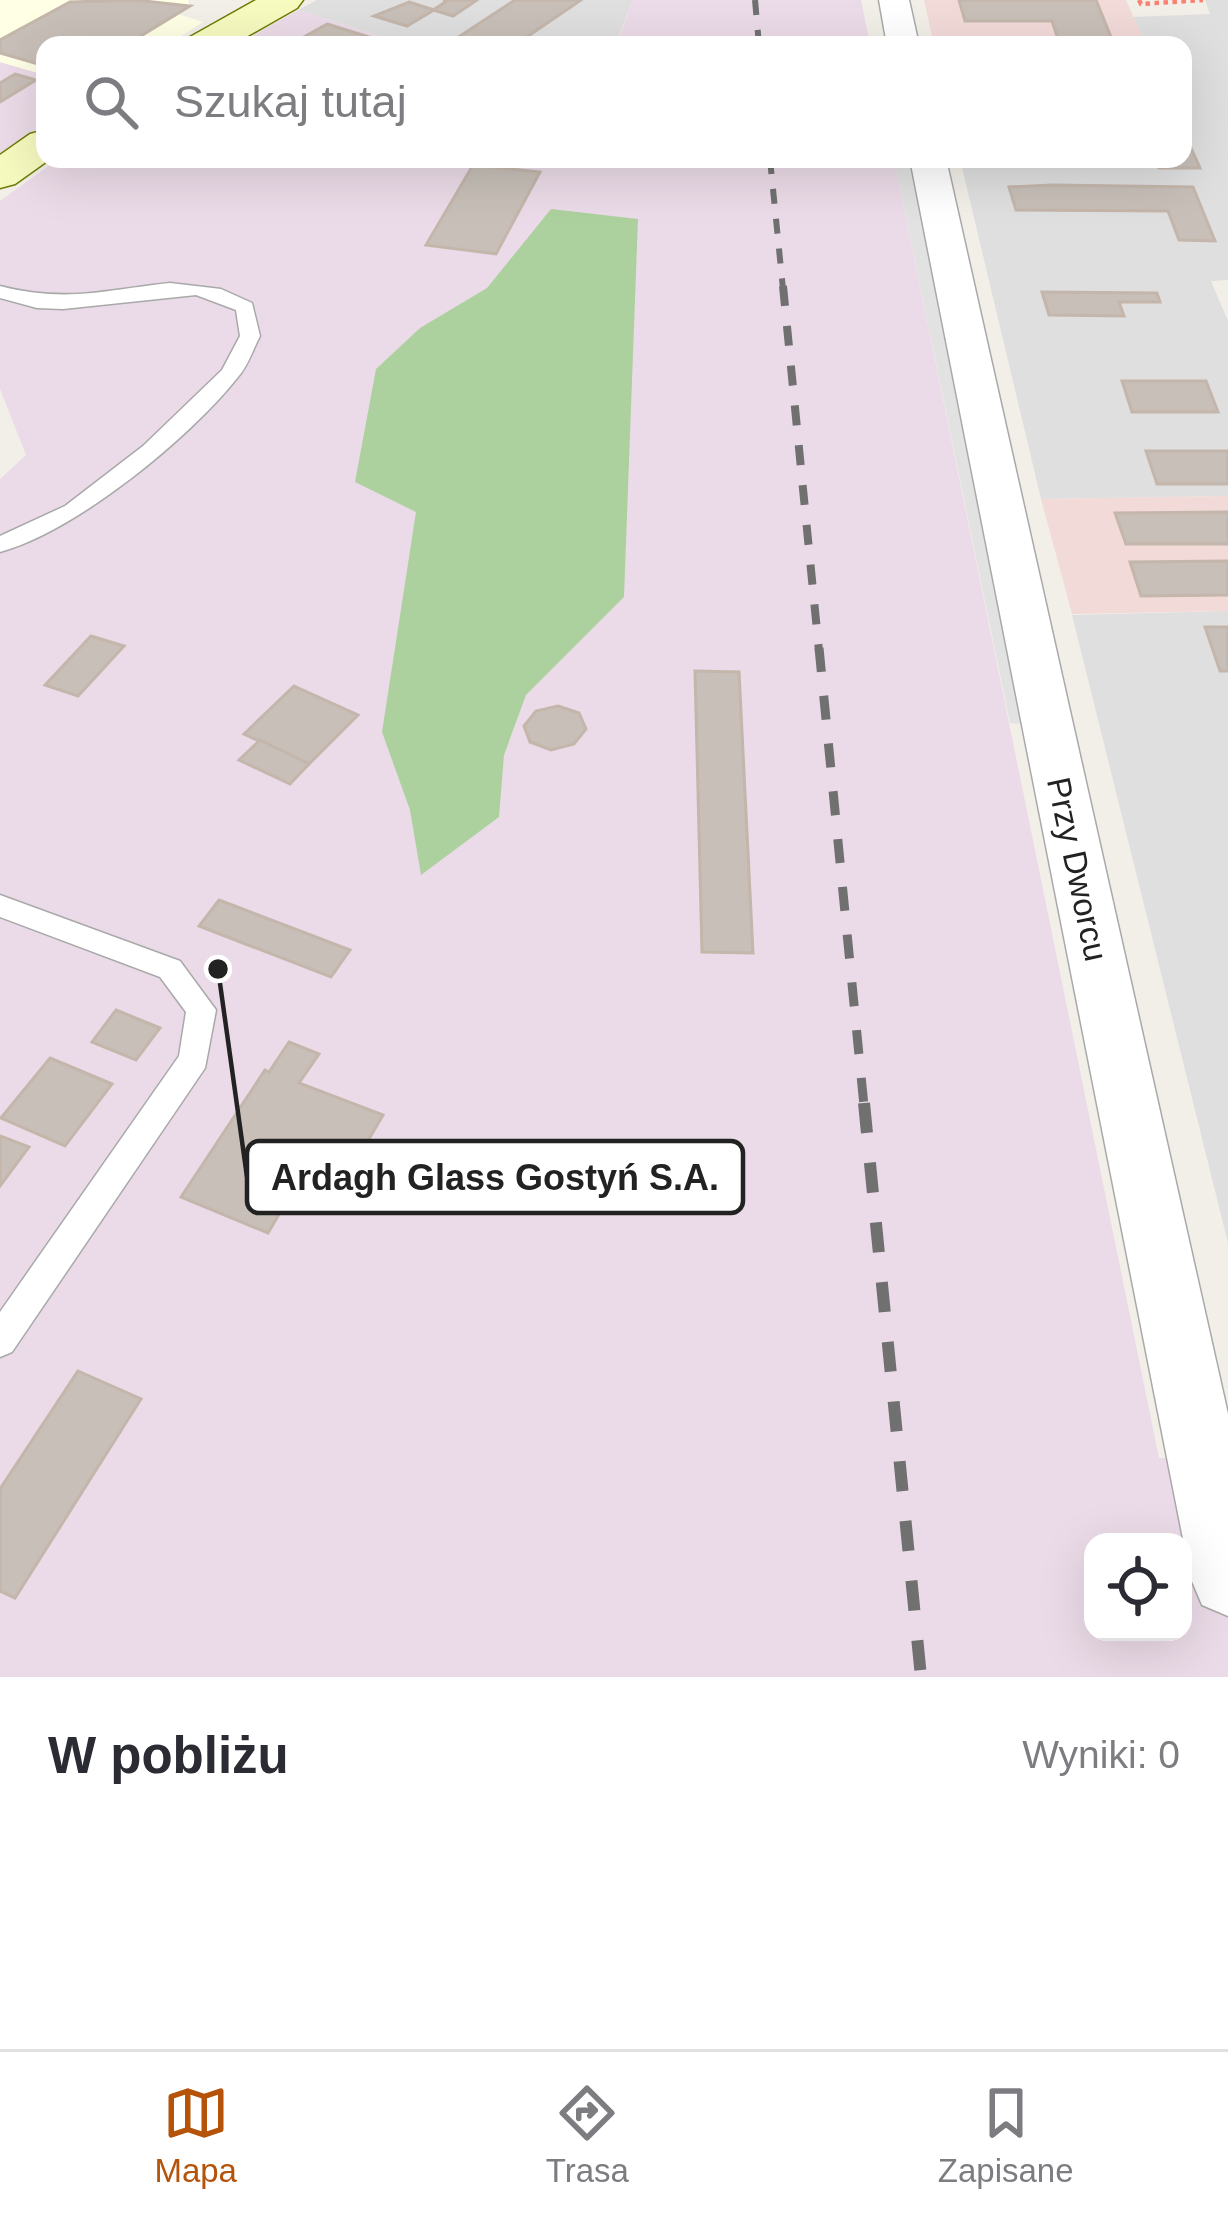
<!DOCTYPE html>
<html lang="pl">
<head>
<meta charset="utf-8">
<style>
  body { margin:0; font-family:Helvetica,sans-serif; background:#f2f2f3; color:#2b2b33 }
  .controls { position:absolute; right:36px; bottom:36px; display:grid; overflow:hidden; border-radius:24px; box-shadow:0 12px 48px #0002 }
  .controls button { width:108px; height:108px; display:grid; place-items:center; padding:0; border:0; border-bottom:3px solid #e1e1e2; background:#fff; color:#2b2b33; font:60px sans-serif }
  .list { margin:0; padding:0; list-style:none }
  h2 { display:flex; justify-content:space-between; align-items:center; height:156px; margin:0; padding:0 48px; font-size:51px }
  h2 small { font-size:39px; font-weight:400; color:#7c7c81 }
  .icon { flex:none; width:66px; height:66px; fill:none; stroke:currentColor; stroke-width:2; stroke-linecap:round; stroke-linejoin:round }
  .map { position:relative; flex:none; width:1228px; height:1677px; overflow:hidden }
  .search { position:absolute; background:#fff; box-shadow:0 12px 48px #0002; left:36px; right:36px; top:36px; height:132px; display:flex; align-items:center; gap:30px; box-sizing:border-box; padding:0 42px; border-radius:24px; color:#7c7c81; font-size:45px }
  .sheet { height:372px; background:#fff }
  nav { display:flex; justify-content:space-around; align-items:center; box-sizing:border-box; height:168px; border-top:3px solid #e1e1e2; background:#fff; font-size:33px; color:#7c7c81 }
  nav a { display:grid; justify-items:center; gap:6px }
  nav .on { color:#b45309 }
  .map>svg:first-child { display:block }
  .residential { fill:#e0dfdf }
  .commercial { fill:#f2dad9 }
  .industrial { fill:#ebdbe8; fill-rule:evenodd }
  .education { fill:#ffffe5 }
  .forest { fill:#add19e }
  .parking { fill:#e2e2e2 }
  .building { fill:#c7bfb8; stroke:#c4b6ab; stroke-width:3 }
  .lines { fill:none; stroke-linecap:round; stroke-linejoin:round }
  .lane-casing { stroke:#a9a9a9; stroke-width:3 }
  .street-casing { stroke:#a9a9a9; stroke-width:3 }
  .secondary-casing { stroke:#707d05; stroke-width:3 }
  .path { stroke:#fa8072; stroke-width:4.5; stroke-dasharray:4.5 4.5; stroke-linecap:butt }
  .lane { fill:#fff; fill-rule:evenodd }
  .street { fill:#fff; fill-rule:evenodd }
  .secondary { fill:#f7fabf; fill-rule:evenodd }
  .rail-far3 { stroke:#707070; stroke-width:6; stroke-dasharray:15 15; stroke-linecap:butt }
  .rail-far2 { stroke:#707070; stroke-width:8; stroke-dasharray:20 20; stroke-linecap:butt }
  .rail-far1 { stroke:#707070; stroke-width:9; stroke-dasharray:24 24; stroke-linecap:butt }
  .rail { stroke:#707070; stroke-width:12; stroke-dasharray:30 30; stroke-linecap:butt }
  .labels { text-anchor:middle; stroke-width:12; stroke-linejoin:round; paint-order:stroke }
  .street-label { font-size:33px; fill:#222; stroke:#fff }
  .leader { fill:none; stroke:#222; stroke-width:4.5 }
  .callout-dot { fill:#222; stroke:#fff; stroke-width:4.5 }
  .callout { fill:#fff; stroke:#222; stroke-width:4.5 }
  .callout-label { font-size:36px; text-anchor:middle; font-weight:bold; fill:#222 }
</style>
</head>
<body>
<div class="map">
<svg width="1228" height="1677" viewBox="0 0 1228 1677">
  <rect width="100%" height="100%" fill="#f2efe9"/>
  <!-- residential -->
  <g class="residential">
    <polygon points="317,0 633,0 615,45 409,45 298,10"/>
    <polygon points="1205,0 1228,0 1228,280 1211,281 1228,321 1228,496 1041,499 960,159 1183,159 1183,45 1146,45 1133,17 1210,14"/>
    <polygon points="1228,611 1228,1243 1072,615"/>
  </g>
  <!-- commercial -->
  <g class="commercial">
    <polygon points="924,0 1126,0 1146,45 934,45"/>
    <polygon points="1228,496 1228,611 1072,614 1041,499"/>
  </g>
  <!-- industrial -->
  <g class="industrial">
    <polygon points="633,0 861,0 870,45 616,45"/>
    <polygon points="298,10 409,45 237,45"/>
    <polygon points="0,62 45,75 45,124 0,153"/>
    <path d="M58,159H894L1159,1458L1228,1459V1677H0V479L26,455L0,389V201ZM1093,1542H1183V1632H1093Z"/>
  </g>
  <!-- education -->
  <polygon class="education" points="0,0 188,0 190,6 178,14 203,22 167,45 45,45 45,75 0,62"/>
  <!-- forest -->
  <polygon class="forest" points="551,209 638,219 624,597 526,695 504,755 499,817 421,875 410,810 382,732 416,512 355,482 376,369 420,328 487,288"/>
  <!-- parking -->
  <polygon class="parking" points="894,159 914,159 1032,725 1010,723"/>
  <!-- building -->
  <g class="building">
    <polygon points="135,0 190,6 126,45 45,45 45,66 0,53 0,40 70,2"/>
    <polygon points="443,0 477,0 453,16 433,10 447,1"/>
    <polygon points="515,0 581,0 515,45 480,45 457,38"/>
    <polygon points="959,0 1096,0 1113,42 1059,42 1052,21 965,21"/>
    <polygon points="409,2 434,10 407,26 374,16"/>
    <polygon points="327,24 382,41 376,45 295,42"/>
    <polygon points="15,74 36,80 0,102 0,83"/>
    <polygon points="1183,148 1191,148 1200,168 1159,168 1155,159 1183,159"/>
    <polygon points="473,165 540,172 496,254 426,245"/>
    <polygon points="1053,185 1193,187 1215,241 1179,240 1168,211 1016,210 1009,187"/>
    <polygon points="1042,292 1157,293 1160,302 1119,302 1124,316 1049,315"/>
    <polygon points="1122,381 1206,381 1218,412 1132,412"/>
    <polygon points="1146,451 1228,451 1228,484 1157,484"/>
    <polygon points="1228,512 1228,544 1126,544 1115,513"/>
    <polygon points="1228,561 1228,595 1141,596 1130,562"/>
    <polygon points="1205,627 1228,627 1228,671 1220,671"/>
    <polygon points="91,636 124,646 78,696 45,685"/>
    <polygon points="695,671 739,672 753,953 702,952"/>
    <polygon points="294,686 358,715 309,764 244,734"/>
    <polygon points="558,706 579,713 586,729 574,744 551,750 530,742 524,726 536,711"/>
    <polygon points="260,740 309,764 290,784 239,760"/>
    <polygon points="219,900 350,950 331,977 199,926"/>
    <polygon points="116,1010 160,1028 136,1060 92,1042"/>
    <polygon points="289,1042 319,1054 299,1083 383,1115 356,1161 319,1146 268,1233 181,1197 265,1070 269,1072"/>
    <polygon points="50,1058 112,1084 65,1146 1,1118"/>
    <polygon points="0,1136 29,1147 0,1186"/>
    <polygon points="78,1371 141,1399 15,1598 0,1591 0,1489"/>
  </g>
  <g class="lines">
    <!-- lane casing -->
    <g class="lane-casing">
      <g id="lane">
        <path d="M170,283L221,289L252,303L260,336C253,349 248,366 238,377C189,439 76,531 0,552V536L65,506L143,446L222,370L240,336L236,310L196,295L63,309L37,308L0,298V286C66,303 105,290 170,283Z"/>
        <polygon points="0,895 180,961 216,1010 205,1068 12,1352 0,1357 0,1312 179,1056 186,1012 160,977 0,917"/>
      </g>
    </g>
    <!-- street casing -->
    <g class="street-casing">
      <g id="street">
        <polygon points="879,0 909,0 919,45 887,45"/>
        <polygon points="910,159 946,159 1228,1414 1228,1616 1202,1605 1191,1579"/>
      </g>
    </g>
    <!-- secondary casing -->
    <g class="secondary-casing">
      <g id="secondary">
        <polygon points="256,0 303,0 297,8 232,45 184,45 190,37"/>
        <polygon points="45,130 45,159 50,159 15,184 0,188 0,155 30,134"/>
      </g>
    </g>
    <!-- path -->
    <polyline class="path" points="1139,0 1141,4 1203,0"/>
    <!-- lane -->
    <use href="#lane" class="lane"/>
    <!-- street -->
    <use href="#street" class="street"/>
    <!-- secondary -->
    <use href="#secondary" class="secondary"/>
    <!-- rail-far3 -->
    <g class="rail-far3">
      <polyline points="755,0 759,45"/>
      <polyline points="770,159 783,289"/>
    </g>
    <!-- rail-far2 -->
    <polyline class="rail-far2" points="783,286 819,651"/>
    <!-- rail-far1 -->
    <polyline class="rail-far1" points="819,648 864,1106"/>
    <!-- rail -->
    <polyline class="rail" points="864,1103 921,1677"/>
  </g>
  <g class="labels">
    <!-- street labels -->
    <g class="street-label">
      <text transform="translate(1078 869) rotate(78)" y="12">Przy Dworcu</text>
    </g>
  </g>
  <!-- callouts -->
  <path class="leader" d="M218 969L247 1177"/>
  <circle class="callout-dot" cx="218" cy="969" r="12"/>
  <rect class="callout" x="247" y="1141" width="496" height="72" rx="12"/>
  <g class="callout-label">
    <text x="495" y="1190">Ardagh Glass Gostyń S.A.</text>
  </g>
</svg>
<div class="controls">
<button><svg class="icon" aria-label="locate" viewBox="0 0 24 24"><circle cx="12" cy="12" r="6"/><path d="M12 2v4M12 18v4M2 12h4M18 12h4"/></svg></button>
</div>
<div class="search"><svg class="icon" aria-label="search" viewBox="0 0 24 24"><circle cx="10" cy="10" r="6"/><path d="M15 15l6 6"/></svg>Szukaj tutaj</div>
</div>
<section class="sheet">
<h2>W pobliżu<small>Wyniki: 0</small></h2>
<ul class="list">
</ul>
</section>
<nav>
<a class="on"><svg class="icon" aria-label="map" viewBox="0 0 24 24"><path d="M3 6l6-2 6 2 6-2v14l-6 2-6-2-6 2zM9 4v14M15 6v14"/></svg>Mapa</a>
<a><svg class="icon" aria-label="directions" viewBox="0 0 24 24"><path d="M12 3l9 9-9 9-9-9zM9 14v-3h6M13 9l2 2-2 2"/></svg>Trasa</a>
<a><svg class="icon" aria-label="saved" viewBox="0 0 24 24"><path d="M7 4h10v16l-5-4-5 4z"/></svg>Zapisane</a>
</nav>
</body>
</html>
